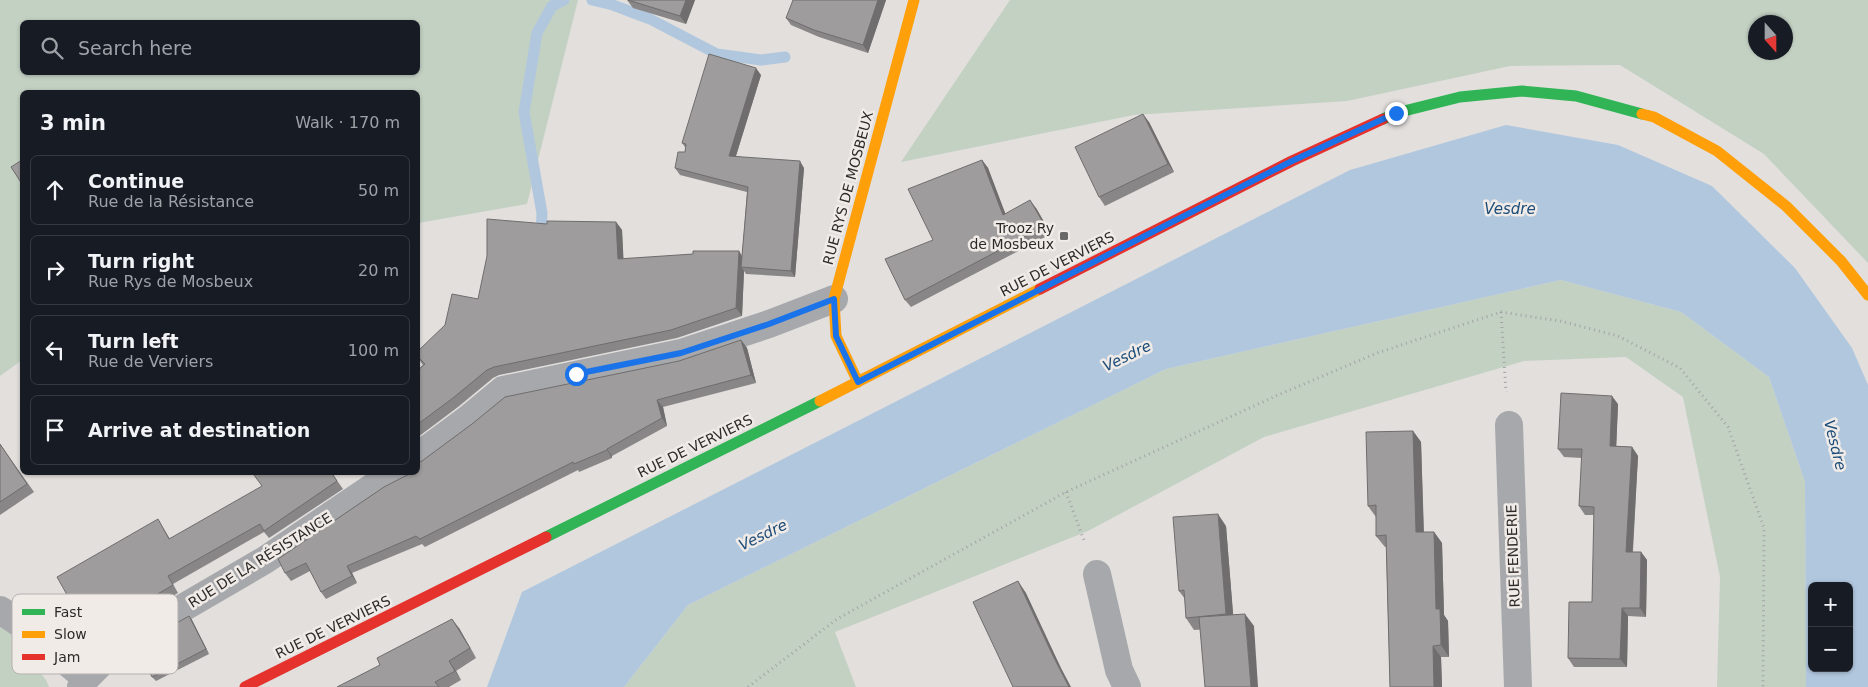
<!DOCTYPE html>
<html lang="en">
<head>
<meta charset="utf-8">
<style>
  body { margin:0; font-family:"DejaVu Sans",sans-serif; background:#242831; color:#f1f3f6 }
  .controls { position:absolute; right:15px; bottom:15px; display:grid; overflow:hidden; border-radius:8px; box-shadow:0 1px 4px #0004 }
  .controls button { width:45px; height:45px; display:grid; place-items:center; padding:0; border:0; border-bottom:1px solid #363941; background:#171b24; color:#f1f3f6; font:25px sans-serif }
  .compass { position:absolute; left:1748px; top:15px; width:45px; height:45px; border-radius:50%; background:#171b24; box-shadow:0 1px 4px #0004; rotate:159deg }
  .stop { position:absolute; width:15px; height:15px; margin:-11px; border:4px solid #1a73e8; border-radius:50%; background:#fff }
  .stop.end { background:#1a73e8; border-color:#fff; box-shadow:0 1px 5px #0008 }
  .list { margin:0; padding:0; list-style:none }
  h2 { display:flex; justify-content:space-between; align-items:center; height:65px; margin:0; padding:0 20px; font-size:21px }
  h2 small { font-size:16px; font-weight:400; color:#9ea1a6 }
  .list li { display:grid; grid-template-columns:32px 1fr auto; gap:15px; align-items:center; box-sizing:border-box; height:70px; margin:0 10px 10px; padding:0 10px; border:1px solid #363941; border-radius:8px }
  .list b { display:block; font-size:19px; white-space:nowrap }
  .list p { margin:0; font-size:16px; white-space:nowrap; color:#9ea1a6 }
  .list em { font-size:16px; font-style:normal; color:#9ea1a6 }
  .icon { flex:none; width:28px; height:28px; fill:none; stroke:currentColor; stroke-width:2; stroke-linecap:round; stroke-linejoin:round }
  .map { position:relative; flex:none; width:1868px; height:687px; overflow:hidden }
  .search { position:absolute; background:#171b24; box-shadow:0 1px 4px #0004; left:20px; top:20px; width:400px; height:55px; display:flex; align-items:center; gap:12px; box-sizing:border-box; padding:0 18px; border-radius:8px; color:#9ea1a6; font-size:19px }
  .panel { position:absolute; background:#171b24; box-shadow:0 1px 4px #0004; left:20px; top:90px; width:400px; height:385px; border-radius:8px }
  .map>svg:first-child { display:block }
  .green { fill:#c3d1c3; fill-rule:evenodd }
  .water { fill:#b1c7de; fill-rule:evenodd }
  .lines { fill:none; stroke-linecap:round; stroke-linejoin:round }
  .stream { stroke:#b1c7de; stroke-width:11 }
  .path { stroke:#a3a4a6; stroke-width:3; stroke-dasharray:1 4; stroke-linecap:butt }
  .street { stroke:#a6a8ab; stroke-width:28 }
  .fast { stroke:#30b455; stroke-width:11 }
  .slow { stroke:#ff9f0a; stroke-width:11 }
  .jam { stroke:#e5322d; stroke-width:11 }
  .wall { fill:#888686 }
  .shaded-wall { fill:#6f6d6d }
  .building { fill:#9e9c9c; stroke:#6f6d6d }
  .route { stroke:#1a73e8; stroke-width:6 }
  .poi-dot { fill:#6c6a68; stroke:#f1ebe8; stroke-width:2 }
  .labels { text-anchor:middle; stroke-width:5; stroke-linejoin:round; paint-order:stroke }
  .street-label { font-size:14px; fill:#2d2b29; stroke:#f1ebe8 }
  .poi-label { font-size:14px; fill:#2d2b29; stroke:#f1ebe8; text-anchor:end }
  .water-label { font-size:15px; font-style:italic; fill:#1c4d79; stroke:#f1ebe8 }
  .key { fill:#f1ebe8; stroke:#b6b1af; stroke-width:1 }
  .key-label { font-size:14px; fill:#2d2b29 }
</style>
</head>
<body>
<div class="map">
<svg width="1868" height="687" viewBox="0 0 1868 687">
  <rect width="100%" height="100%" fill="#e2dfdd"/>
  <!-- green -->
  <g class="green">
    <path d="M0,0H578L527,204L418,223V92H22V360L0,376ZM22,22H418V72H22Z"/>
    <path d="M1010,0H1868V263L1764,154L1620,65L1510,66L1347,101L1134,115L901,162ZM1756,22H1786V52H1756Z"/>
    <polygon points="1561,280 1681,312 1769,377 1805,482 1806,687 1717,687 1720,577 1683,397 1626,357 1524,361 1264,437 1088,531 835,632 856,687 624,687 688,605 1166,369"/>
    <polygon points="0,620 46,680 49,687 0,687"/>
  </g>
  <!-- water -->
  <path class="water" d="M1506,125L1618,145L1712,186L1795,268L1852,348L1868,385V687H1806L1805,482L1769,377L1681,312L1561,280L1166,369L688,605L624,687H487L522,592L1350,170ZM1812,586H1849V668H1812Z"/>
  <g class="lines">
    <!-- stream -->
    <g class="stream">
      <polyline points="592,0 613,5 650,19 717,54 761,60 785,57"/>
      <polyline points="541,238 542,213 524,112 537,33 552,6 564,0"/>
    </g>
    <!-- path -->
    <g class="path">
      <polyline points="1501,312 1506,392"/>
      <polyline points="1066,492 1085,543"/>
      <polyline points="748,687 837,619 1066,492 1278,395 1377,353 1501,312 1560,321 1618,336 1680,368 1728,427 1764,528 1763,687"/>
    </g>
    <!-- street -->
    <g class="street">
      <polyline points="1509,425 1518,687"/>
      <polyline points="418,456 468,419 503,390 681,353 769,324 834,299"/>
      <polyline points="1097,574 1119,670 1127,687"/>
      <polyline points="0,610 21,624 86,678"/>
      <polyline points="81,687 86,678 119,645 265,560 395,472"/>
    </g>
    <!-- fast -->
    <g class="fast">
      <polyline points="1383,119 1396,113 1460,97 1522,91 1576,96 1642,114"/>
      <polyline points="546,537 820,401"/>
    </g>
    <!-- slow -->
    <g class="slow">
      <polyline points="1642,114 1654,117 1717,151 1786,206 1841,261 1868,295"/>
      <polyline points="858,382 836,336 834,299 914,0"/>
      <polyline points="820,401 1040,289"/>
    </g>
    <!-- jam -->
    <g class="jam">
      <polyline points="1040,289 1292,161 1383,119"/>
      <polyline points="245,687 546,537"/>
    </g>
  </g>
  <!-- wall -->
  <g class="wall">
    <polygon points="627,0 695,0 686,24 633,8"/>
    <polygon points="886,0 868,53 819,37 791,25 786,18"/>
    <polygon points="761,75 736,156 804,168 795,277 746,274 744,271 742,316 677,338 499,375 493,378 458,407 418,437 418,370 423,365 418,358 418,351 478,299 547,224 616,222 622,230 623,259 739,251 742,256 747,192 680,175 675,168 685,152 685,147 682,143"/>
    <polygon points="1149,122 1174,172 1105,206 1099,197"/>
    <polygon points="982,160 988,168 1005,214 1036,208 1051,234 911,307 905,300"/>
    <polygon points="741,340 747,348 756,383 663,407 667,426 612,456 612,458 579,472 578,470 425,547 422,544 352,573 357,583 326,599 321,592 310,571 291,581 285,573 418,470 418,463 679,361"/>
    <polygon points="1618,404 1616,446 1632,447 1638,456 1633,552 1641,552 1647,560 1646,617 1628,616 1627,667 1574,667 1568,658 1592,602 1594,515 1585,515 1579,506 1582,458 1564,457 1558,449"/>
    <polygon points="1413,431 1421,442 1424,532 1434,532 1442,543 1444,615 1448,621 1449,657 1441,657 1442,687 1390,687 1386,547 1385,547 1376,536 1376,517 1368,506"/>
    <polygon points="0,444 34,492 0,515"/>
    <polygon points="331,472 343,489 269,538 264,532 173,584 178,593 125,623 119,615 90,632 84,625 158,519 170,539"/>
    <polygon points="1226,526 1233,615 1254,626 1194,630 1186,618 1185,599 1179,591"/>
    <polygon points="189,616 192,620 209,654 156,681 152,677"/>
    <polygon points="459,628 476,658 456,671 461,680 449,687 337,687"/>
  </g>
  <!-- shaded-wall -->
  <g class="shaded-wall">
    <polygon points="686,0 695,0 686,24 680,16"/>
    <polygon points="878,0 886,0 868,53 863,45"/>
    <polygon points="756,68 761,75 734,162 729,156"/>
    <polygon points="1143,114 1149,122 1174,172 1168,164"/>
    <polygon points="982,160 988,168 1009,223 1003,215"/>
    <polygon points="800,161 804,168 795,277 791,271"/>
    <polygon points="1030,200 1036,208 1051,234 1045,226"/>
    <polygon points="616,222 622,230 624,268 618,259"/>
    <polygon points="739,251 744,260 741,267 744,271 742,316 736,308"/>
    <polygon points="741,340 747,348 756,383 751,375"/>
    <polygon points="1612,396 1618,404 1616,454 1610,446"/>
    <polygon points="657,400 663,407 667,426 662,418"/>
    <polygon points="1413,431 1421,442 1424,544 1416,532"/>
    <polygon points="1632,447 1638,456 1632,560 1626,552"/>
    <polygon points="607,449 612,456 612,458 607,450"/>
    <polygon points="1218,514 1226,526 1234,625 1226,614"/>
    <polygon points="1434,532 1442,543 1444,615 1448,621 1449,657 1441,645 1436,609"/>
    <polygon points="1641,552 1647,560 1646,617 1640,608"/>
    <polygon points="347,566 352,573 357,583 352,576"/>
    <polygon points="1018,581 1026,593 1061,668 1071,687 1069,687 1053,656"/>
    <polygon points="1622,608 1628,616 1627,667 1620,659"/>
    <polygon points="1245,614 1254,626 1258,687 1251,687"/>
    <polygon points="189,616 192,620 209,654 206,649"/>
    <polygon points="452,619 459,628 476,658 470,648"/>
    <polygon points="1433,646 1441,657 1442,687 1434,687"/>
    <polygon points="449,661 456,671 461,680 455,671"/>
  </g>
  <!-- building -->
  <g class="building">
    <polygon points="628,0 686,0 680,16"/>
    <polygon points="793,0 878,0 863,45 814,30 786,18"/>
    <polygon points="709,54 756,68 729,156 800,161 791,271 741,267 748,187 675,168 678,152 685,152 686,144 682,143"/>
    <polygon points="1143,114 1168,164 1099,197 1075,147"/>
    <polygon points="22,160 22,184 11,167"/>
    <polygon points="982,160 1003,215 1030,200 1045,226 905,300 885,259 933,240 908,189"/>
    <polygon points="487,219 547,224 547,221 616,222 618,259 693,254 693,251 739,251 736,308 671,330 494,367 487,370 453,398 418,424 418,370 425,364 418,357 418,351 445,325 452,294 478,299 487,256"/>
    <polygon points="741,340 751,375 657,400 662,418 607,449 607,450 574,464 573,462 420,539 416,536 347,566 352,576 321,592 306,563 285,573 278,559 384,487 413,472 418,472 418,470 419,470 418,468 418,463 422,461 472,424 505,397 679,361"/>
    <polygon points="1561,393 1612,396 1610,446 1632,447 1626,552 1641,552 1640,608 1622,608 1620,659 1568,658 1569,602 1592,602 1594,507 1579,506 1582,449 1558,449"/>
    <polygon points="1413,431 1416,532 1434,532 1436,609 1440,609 1441,645 1433,646 1434,687 1390,687 1386,535 1376,536 1376,505 1368,506 1366,432"/>
    <polygon points="0,444 27,484 0,502"/>
    <polygon points="257,472 331,472 337,481 264,531 260,524 168,576 173,585 120,616 115,607 84,625 57,577 158,519 169,539 262,486 254,475"/>
    <polygon points="1218,514 1226,614 1186,618 1184,590 1179,591 1173,517"/>
    <polygon points="1018,581 1053,656 1069,687 1013,687 973,602"/>
    <polygon points="1245,614 1251,687 1205,687 1199,617"/>
    <polygon points="189,616 206,649 152,677 136,646"/>
    <polygon points="452,619 470,648 449,661 455,671 435,682 439,687 337,687 380,665 377,658"/>
  </g>
  <g class="lines">
    <!-- route -->
    <polyline class="route" points="576,374 681,353 769,324 834,299 836,336 858,382 1292,161 1396,113"/>
  </g>
  <!-- markers -->
  <rect class="poi-dot" x="1059" y="231" width="10" height="10" rx="2.5"/>
  <g class="labels">
    <!-- street labels -->
    <g class="street-label">
      <text transform="translate(848 188) rotate(-75)" y="5">RUE RYS DE MOSBEUX</text>
      <text transform="translate(1057 264) rotate(-27)" y="5">RUE DE VERVIERS</text>
      <text transform="translate(695 446) rotate(-26)" y="5">RUE DE VERVIERS</text>
      <text transform="translate(1513 556) rotate(-92)" y="5">RUE FENDERIE</text>
      <text transform="translate(260 560) rotate(-32)" y="5">RUE DE LA RÉSISTANCE</text>
      <text transform="translate(333 627) rotate(-26)" y="5">RUE DE VERVIERS</text>
    </g>
    <!-- poi labels -->
    <g class="poi-label">
      <text x="1054" y="233">Trooz Ry<tspan x="1054" dy="16">de Mosbeux</tspan></text>
    </g>
    <!-- water labels -->
    <g class="water-label">
      <text x="1510" y="214">Vesdre</text>
      <text transform="translate(1127 356) rotate(-26)" y="5">Vesdre</text>
      <text transform="translate(1835 445) rotate(76)" y="5">Vesdre</text>
      <text transform="translate(763 535) rotate(-26)" y="5">Vesdre</text>
    </g>
  </g>
  <!-- legend -->
  <rect x="12" y="594" width="166" height="80" rx="8" class="key"/>
  <rect x="22" y="609" width="23" height="6" fill="#30b455"/>
  <rect x="22" y="631" width="23" height="7" fill="#ff9f0a"/>
  <rect x="22" y="654" width="23" height="6" fill="#e5322d"/>
  <g class="key-label">
    <text x="54" y="617">Fast</text>
    <text x="54" y="639">Slow</text>
    <text x="54" y="662">Jam</text>
  </g>
</svg>
<div class="controls">
<button>+</button>
<button>−</button>
</div>
<svg class="compass" viewBox="-18 -18 36 36"><path d="M0-13l5 13h-10z" fill="#e53935"/><path d="M0 13l5-13h-10z" fill="#9ea1a6"/></svg>
<div class="stop" style="left:576px;top:374px"></div>
<div class="stop end" style="left:1396px;top:113px"></div>
<div class="search"><svg class="icon" aria-label="search" viewBox="0 0 24 24"><circle cx="10" cy="10" r="6"/><path d="M15 15l6 6"/></svg>Search here</div>
<section class="panel">
<h2>3 min<small>Walk · 170 m</small></h2>
<ul class="list">
<li><svg class="icon" aria-label="ahead" viewBox="0 0 24 24"><path d="M12 20V5M6 11l6-6 6 6"/></svg><div><b>Continue</b><p>Rue de la Résistance</p></div><em>50 m</em></li>
<li><svg class="icon" aria-label="right" viewBox="0 0 24 24"><path d="M7 20v-9h11M14 6l5 5-5 5"/></svg><div><b>Turn right</b><p>Rue Rys de Mosbeux</p></div><em>20 m</em></li>
<li><svg class="icon" aria-label="left" viewBox="0 0 24 24"><path d="M17 20v-9H6M10 6l-5 5 5 5"/></svg><div><b>Turn left</b><p>Rue de Verviers</p></div><em>100 m</em></li>
<li><svg class="icon" aria-label="arrive" viewBox="0 0 24 24"><path d="M6 21V4h12l-3 4 3 4H6"/></svg><div><b>Arrive at destination</b></div></li>
</ul>
</section>
</div>
</body>
</html>
